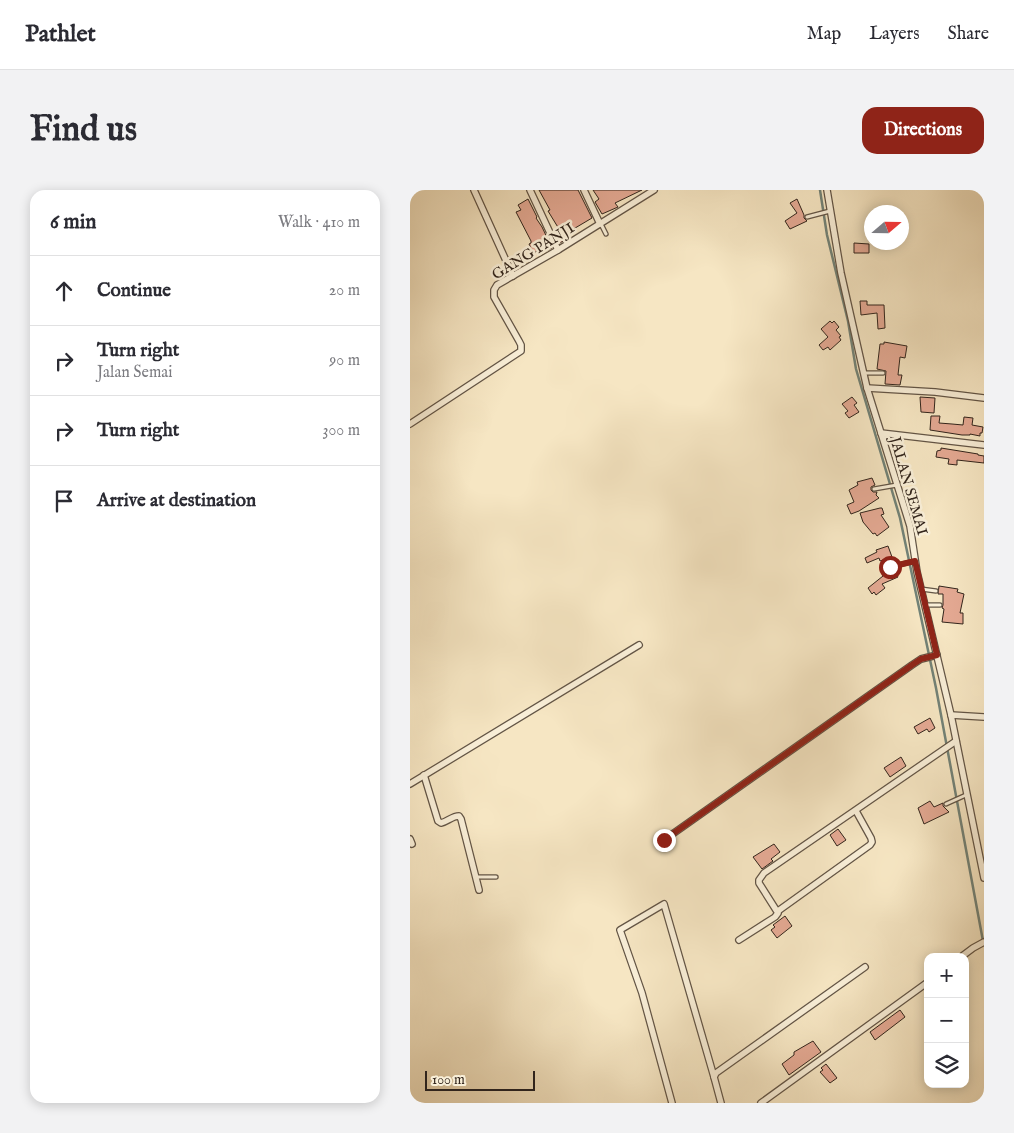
<!DOCTYPE html>
<html lang="en">
<head>
<meta charset="utf-8">
<style>
  body { margin:0; font-family:"IM FELL English",serif; background:#f2f2f3; color:#2b2b33 }
  .controls { position:absolute; right:15px; bottom:15px; display:grid; overflow:hidden; border-radius:10px; box-shadow:0 2px 12px #0003 }
  .controls button { width:45px; height:45px; display:grid; place-items:center; padding:0; border:0; border-bottom:1px solid #e1e1e2; background:#fff; color:#2b2b33; font:25px sans-serif }
  .compass { position:absolute; left:454px; top:15px; width:45px; height:45px; border-radius:50%; background:#fff; box-shadow:0 2px 12px #0003; rotate:70deg }
  .scale { position:absolute; left:15px; bottom:12px; width:110px; box-sizing:border-box; padding-left:5px; border:2px solid #32251c; border-top:0; font-size:14px; line-height:18px; white-space:nowrap; color:#32251c; -webkit-text-stroke:4px #f9efd8; paint-order:stroke }
  .stop { position:absolute; width:15px; height:15px; margin:-11px; border:4px solid #8f2418; border-radius:50%; background:#fff }
  .stop.end { background:#8f2418; border-color:#fff; box-shadow:0 1px 5px #0008 }
  .list { margin:0; padding:0; list-style:none }
  h2 { display:flex; justify-content:space-between; align-items:center; height:65px; margin:0; padding:0 20px; font-size:21px }
  h2 small { font-size:16px; font-weight:400; color:#7c7c81 }
  .list li { display:grid; grid-template-columns:32px 1fr auto; gap:15px; align-items:center; box-sizing:border-box; height:70px; padding:0 20px; border-top:1px solid #e1e1e2 }
  .list b { display:block; font-size:19px; white-space:nowrap }
  .list p { margin:0; font-size:16px; white-space:nowrap; color:#7c7c81 }
  .list em { font-size:16px; font-style:normal; color:#7c7c81 }
  .icon { flex:none; width:28px; height:28px; fill:none; stroke:currentColor; stroke-width:2; stroke-linecap:round; stroke-linejoin:round }
  .map { position:relative; flex:none; width:574px; height:913px; overflow:hidden; border-radius:15px }
  header { display:flex; align-items:center; gap:30px; box-sizing:border-box; height:70px; padding:0 25px; background:#fff; border-bottom:1px solid #e1e1e2 }
  header strong { font-size:24px }
  nav { display:flex; gap:28px; margin-inline-start:auto; font-size:18px }
  .intro { display:flex; align-items:center; justify-content:space-between; box-sizing:border-box; height:120px; padding:0 30px }
  h1 { margin:0; font-size:35px }
  .button { padding:12px 22px; border-radius:15px; background:#8f2418; color:#fff; font-size:18px; font-weight:700 }
  main { display:flex; gap:30px; padding:0 30px }
  aside { flex:1; background:#fff; border-radius:15px; box-shadow:0 2px 12px #0003 }
  .map>svg:first-child { display:block }
  .lines { fill:none; stroke-linecap:round; stroke-linejoin:round }
  .stream { stroke:#728277; stroke-width:2.5 }
  .building { fill:#e4a993; stroke:#32251c }
  .lane-casing { stroke:#635546; stroke-width:5.5 }
  .street-casing { stroke:#635546; stroke-width:8 }
  .lane { stroke:#f9efd8; stroke-width:3 }
  .street { stroke:#f9efd8; stroke-width:5.5 }
  .route { stroke:#8f2418; stroke-width:6 }
  .labels { text-anchor:middle; stroke-width:5; stroke-linejoin:round; paint-order:stroke }
  .street-label { font-size:15px; fill:#32251c; stroke:#f9efd8 }
</style>
</head>
<body>
<header>
<strong>Pathlet</strong>
<nav><a>Map</a><a>Layers</a><a>Share</a></nav>
</header>
<div class="intro"><h1>Find us</h1><a class="button">Directions</a></div>
<main>
<aside>
<h2>6 min<small>Walk · 410 m</small></h2>
<ul class="list">
<li><svg class="icon" aria-label="ahead" viewBox="0 0 24 24"><path d="M12 20V5M6 11l6-6 6 6"/></svg><div><b>Continue</b></div><em>20 m</em></li>
<li><svg class="icon" aria-label="right" viewBox="0 0 24 24"><path d="M7 20v-9h11M14 6l5 5-5 5"/></svg><div><b>Turn right</b><p>Jalan Semai</p></div><em>90 m</em></li>
<li><svg class="icon" aria-label="right" viewBox="0 0 24 24"><path d="M7 20v-9h11M14 6l5 5-5 5"/></svg><div><b>Turn right</b></div><em>300 m</em></li>
<li><svg class="icon" aria-label="arrive" viewBox="0 0 24 24"><path d="M6 21V4h12l-3 4 3 4H6"/></svg><div><b>Arrive at destination</b></div></li>
</ul>
</aside>
<div class="map">
<svg width="574" height="913" viewBox="0 0 574 913">
  <rect width="100%" height="100%" fill="#f6e6c3"/>
  <filter id="stains"><feTurbulence type="fractalNoise" baseFrequency=".004" numOctaves="4"/><feColorMatrix values="0 0 0 0 .2 0 0 0 0 .09 0 0 0 0 .02 0 0 0 .5 -.17"/></filter>
  <radialGradient id="worn" r=".72"><stop offset=".6" stop-color="#630" stop-opacity="0"/><stop offset="1" stop-color="#630" stop-opacity=".3"/></radialGradient>
  <g class="lines">
    <!-- stream -->
    <polyline class="stream" points="410,0 417,45 438,131 446,179 490,328 526,498 573,751"/>
  </g>
  <!-- building -->
  <g class="building">
    <polygon points="129,0 168,0 182,28 155,44 154,45 156,49 150,53 144,41 149,39 138,21 140,20"/>
    <polygon points="183,0 232,0 205,13 208,17 192,24 185,12 189,9"/>
    <polygon points="118,9 127,27 126,28 132,37 142,58 136,61 134,58 123,63 119,54 121,53 121,51 106,22 111,20 108,15"/>
    <polygon points="387,9 394,25 394,28 397,31 380,39 375,31 387,23 380,13"/>
    <polygon points="444,53 459,54 459,63 444,63"/>
    <polygon points="450,111 457,111 457,115 474,115 475,138 468,139 467,123 451,125"/>
    <polygon points="420,131 422,133 424,131 429,137 426,140 431,146 429,147 431,150 420,160 418,157 413,160 409,155 418,147 411,139"/>
    <polygon points="474,152 497,156 495,168 490,167 488,185 492,185 490,195 475,194 476,181 467,179 470,154 474,154"/>
    <polygon points="442,207 447,213 444,215 449,222 439,228 435,223 438,221 432,214"/>
    <polygon points="510,207 525,208 524,223 511,222"/>
    <polygon points="521,226 530,226 529,233 542,234 553,235 554,227 563,228 562,235 573,237 572,243 570,243 570,246 560,244 560,245 552,245 520,240"/>
    <polygon points="531,258 568,264 568,265 574,266 574,273 547,270 547,275 538,274 539,269 526,267 527,261 531,260"/>
    <polygon points="462,288 465,295 461,297 461,300 463,302 467,302 466,305 469,308 449,321 441,324 437,315 444,312 439,300 448,295 447,292"/>
    <polygon points="470,318 472,318 474,324 471,325 479,337 467,346 465,343 463,344 453,332 450,323"/>
    <polygon points="478,356 482,367 470,371 469,368 457,373 455,368 467,362 466,360"/>
    <polygon points="480,380 484,380 488,387 472,394 475,398 466,405 464,402 462,404 458,398 473,386 472,384"/>
    <polygon points="529,396 548,399 547,402 554,404 550,423 553,423 553,434 532,432 534,419 532,418 533,415 533,404 528,404"/>
    <polygon points="520,528 525,538 519,542 517,539 508,544 504,537"/>
    <polygon points="491,567 496,576 480,587 474,578"/>
    <polygon points="520,611 524,617 533,613 533,616 539,622 514,634 508,618"/>
    <polygon points="428,639 436,650 427,656 420,645"/>
    <polygon points="364,654 370,662 361,669 363,671 352,679 343,667"/>
    <polygon points="375,726 382,736 367,748 361,740 365,737 363,735"/>
    <polygon points="490,820 495,827 465,850 460,842"/>
    <polygon points="403,851 411,862 379,885 372,874 384,865 384,862"/>
    <polygon points="416,874 427,888 420,893 410,882 413,880 411,878"/>
  </g>
  <g class="lines">
    <!-- lane casing -->
    <g class="lane-casing">
      <g id="lane">
        <polyline points="397,27 420,21"/>
        <polyline points="191,34 196,44"/>
        <polyline points="454,183 473,183"/>
        <polyline points="464,299 487,295"/>
        <polyline points="480,377 505,371"/>
        <polyline points="511,399 526,401"/>
        <polyline points="515,415 530,415"/>
        <polyline points="536,614 556,605"/>
        <polyline points="66,687 86,687"/>
      </g>
    </g>
    <!-- street casing -->
    <g class="street-casing">
      <g id="street">
        <polyline points="64,0 103,86"/>
        <polyline points="120,0 148,60"/>
        <polyline points="174,0 190,34"/>
        <polyline points="417,0 431,83 457,198 500,336 507,382 541,525 574,688"/>
        <polyline points="457,198 525,202 574,208"/>
        <polyline points="0,234 111,161 111,155 109,151 84,107 84,100 87,95 148,60 244,0"/>
        <polyline points="471,243 574,255"/>
        <polyline points="541,525 574,527"/>
        <path d="M14,585L28,631L31,633C37,632 42,626 49,626L51,629L69,700"/>
        <polyline points="0,594 229,455"/>
        <polyline points="0,649 2,654"/>
        <polyline points="254,650 502,475 511,469 527,465"/>
        <polyline points="368,721 460,655 462,652 461,648 446,621"/>
        <polyline points="329,750 365,727 368,723 349,693 349,690 354,683 546,551"/>
        <polyline points="551,767 563,758 574,752"/>
        <polyline points="262,913 232,803 210,740 254,714 304,887"/>
        <polyline points="311,913 304,887 306,883 455,777"/>
        <polyline points="351,913 518,792"/>
      </g>
    </g>
    <!-- lane -->
    <use href="#lane" class="lane"/>
    <!-- street -->
    <use href="#street" class="street"/>
  </g>
  <g class="lines">
    <!-- route -->
    <polyline class="route" points="254,650 502,475 511,469 527,465 505,371 480,377"/>
  </g>
  <g class="labels">
    <!-- street labels -->
    <g class="street-label">
      <text transform="translate(123 61) rotate(-32)" y="5">GANG PANJI</text>
      <text transform="translate(499 296) rotate(74)" y="5">JALAN SEMAI</text>
    </g>
  </g>
  <rect width="100%" height="100%" filter="url(#stains)"/>
  <rect width="100%" height="100%" fill="url(#worn)"/>
</svg>
<div class="controls">
<button>+</button>
<button>−</button>
<button><svg class="icon" aria-label="layers" viewBox="0 0 24 24"><path d="M12 4l9 5-9 5-9-5zM3 14l9 5 9-5"/></svg></button>
</div>
<svg class="compass" viewBox="-18 -18 36 36"><path d="M0-13l5 13h-10z" fill="#e53935"/><path d="M0 13l5-13h-10z" fill="#7c7c81"/></svg>
<div class="scale">100 m</div>
<div class="stop" style="left:480px;top:377px"></div>
<div class="stop end" style="left:254px;top:650px"></div>
</div>
</main>
</body>
</html>
